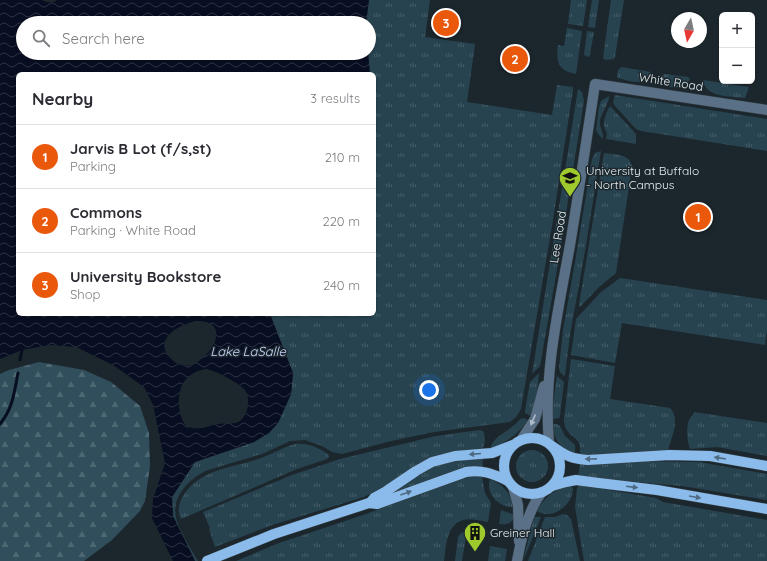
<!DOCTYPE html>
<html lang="en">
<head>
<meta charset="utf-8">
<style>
  body { margin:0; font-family:Quicksand,sans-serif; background:#f7f7f7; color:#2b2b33 }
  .controls { position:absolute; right:12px; top:12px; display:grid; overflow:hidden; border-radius:6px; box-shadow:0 1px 3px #0004 }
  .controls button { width:36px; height:36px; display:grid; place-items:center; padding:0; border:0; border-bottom:1px solid #e1e1e2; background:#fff; color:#2b2b33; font:20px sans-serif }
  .compass { position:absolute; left:671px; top:12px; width:36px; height:36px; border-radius:50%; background:#fff; box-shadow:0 1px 3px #0004; rotate:189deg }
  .you { position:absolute; left:429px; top:390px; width:14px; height:14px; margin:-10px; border:3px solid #fff; border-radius:50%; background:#1a73e8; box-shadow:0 0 0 6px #1a73e833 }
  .badge { display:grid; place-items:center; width:26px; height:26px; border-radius:50%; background:#ea580c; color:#fff; font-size:13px; font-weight:700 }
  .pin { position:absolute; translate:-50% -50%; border:2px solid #fff; box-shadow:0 1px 4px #0006 }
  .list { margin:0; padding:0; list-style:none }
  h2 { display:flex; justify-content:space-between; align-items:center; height:52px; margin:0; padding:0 16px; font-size:17px }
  h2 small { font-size:13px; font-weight:400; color:#7c7c81 }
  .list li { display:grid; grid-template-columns:26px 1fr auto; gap:12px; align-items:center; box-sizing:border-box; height:64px; padding:0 16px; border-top:1px solid #e1e1e2 }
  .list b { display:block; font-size:15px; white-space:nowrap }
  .list p { margin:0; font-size:13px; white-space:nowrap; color:#7c7c81 }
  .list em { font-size:13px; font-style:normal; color:#7c7c81 }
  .icon { flex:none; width:22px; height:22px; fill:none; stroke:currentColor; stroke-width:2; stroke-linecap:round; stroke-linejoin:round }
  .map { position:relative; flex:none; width:767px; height:561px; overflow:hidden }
  .search { position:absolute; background:#fff; box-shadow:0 1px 3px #0004; left:16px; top:16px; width:360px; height:44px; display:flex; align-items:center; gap:10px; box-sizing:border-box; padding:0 14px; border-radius:22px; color:#7c7c81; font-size:15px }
  .panel { position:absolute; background:#fff; box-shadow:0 1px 3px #0004; left:16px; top:72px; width:360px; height:244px; border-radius:6px }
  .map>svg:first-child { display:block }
  .grass { fill:url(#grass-tufts) }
  .forest { fill:url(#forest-firs) }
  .water { fill:url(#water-waves); fill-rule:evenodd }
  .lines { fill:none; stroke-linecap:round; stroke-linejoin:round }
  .stream { stroke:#080e21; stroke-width:3 }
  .minor-casing { stroke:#384348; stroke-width:11 }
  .major-casing { stroke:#384348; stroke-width:11 }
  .minor { stroke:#597087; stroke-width:10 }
  .major { stroke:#8abbeb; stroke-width:10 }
  .oneway { fill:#aebcc7 }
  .oneway2 { fill:#4e6a82 }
  .labels { text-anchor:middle; stroke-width:3; stroke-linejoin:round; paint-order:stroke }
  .street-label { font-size:12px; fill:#e6eef1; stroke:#1c272d }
  .poi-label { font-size:12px; fill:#e6eef1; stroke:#1c272d; text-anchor:start }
  .water-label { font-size:13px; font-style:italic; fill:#c7d5fd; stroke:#1c272d }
</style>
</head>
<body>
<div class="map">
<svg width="767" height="561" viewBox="0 0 767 561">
  <defs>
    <pattern id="grass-tufts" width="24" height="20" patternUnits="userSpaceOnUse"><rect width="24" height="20" fill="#274350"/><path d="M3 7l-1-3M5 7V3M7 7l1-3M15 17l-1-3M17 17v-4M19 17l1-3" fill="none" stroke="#465e6a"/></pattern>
    <pattern id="forest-firs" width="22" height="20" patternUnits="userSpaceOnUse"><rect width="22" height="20" fill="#304e5b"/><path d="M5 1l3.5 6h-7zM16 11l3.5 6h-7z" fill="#4e6873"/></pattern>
    <pattern id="water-waves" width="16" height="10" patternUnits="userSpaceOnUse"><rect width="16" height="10" fill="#080e21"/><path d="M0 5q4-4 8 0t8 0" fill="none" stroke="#2c3142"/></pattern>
  </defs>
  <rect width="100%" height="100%" fill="#1c272d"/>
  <!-- grass -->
  <g class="grass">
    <path d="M369,0H430L425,37L475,44L467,102L552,115L557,85L573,87V90L553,220L521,409L516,417L510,422L434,432L391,441L342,454L332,452L322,446L305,440L290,441L262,454L208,470C191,477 171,496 176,517C178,529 191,549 198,561H195L173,516L172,497L195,462L254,442L278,423L291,394L293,373L270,314H374V74H370L368,53H369V23H366Z"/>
    <polygon points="571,0 587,0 583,26 568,24"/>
    <polygon points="592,0 599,0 595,28 588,27"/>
    <polygon points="611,0 624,0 615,57 614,59 605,60 603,58"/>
    <path d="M567,28L582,31L576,74C558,71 556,61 558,45L564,46Z"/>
    <polygon points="587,31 594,32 590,55 589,57 584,55"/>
    <path d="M621,67L651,72C651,89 628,80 617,78L618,70Z"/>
    <path d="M665,74L688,77L690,79C683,91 660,91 662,75Z"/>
    <path d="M703,80L749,87L745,98C731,96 705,98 703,80Z"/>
    <polygon points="578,89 582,92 584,101 556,275 540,366 532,374"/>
    <polygon points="615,95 767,119 767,151 641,131 636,129 615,106 613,102"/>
    <path d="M609,96C609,104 602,112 600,120C599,129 604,131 603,139L599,135L596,130L599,107L601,101Z"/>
    <path d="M610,106L636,134V144L606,139L607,133C601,124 605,115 610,106Z"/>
    <polygon points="601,151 585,251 570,335 565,375 564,376 560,372 559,368 563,330 574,268 592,159 595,153"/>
    <path d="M604,153C615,155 629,153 632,166L616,273L599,287L580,307L579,305Z"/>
    <polygon points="620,278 767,300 767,331 765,345 622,323 615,363 571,355 576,319 601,292"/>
    <path d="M571,359L615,366L610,399L670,408C681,419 671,438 668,451L583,456L580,453C583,434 563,439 564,418Z"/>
    <polygon points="539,373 537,394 531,416 525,413 525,410 530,382"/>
    <polygon points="557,376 564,382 560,416 559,418 554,419 551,417"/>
    <path d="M694,412L767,423V456L717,447L690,449C687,441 686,428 689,420C691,416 693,416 694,412Z"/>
    <path d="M524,418L528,420C519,434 505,443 490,449C492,438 505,433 513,426C518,423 518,419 524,418Z"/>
    <path d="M553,424H557L560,426L565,436L575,445V453H573C559,446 554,441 553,424Z"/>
    <path d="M479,430L483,431C486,436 485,446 482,450L451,452L439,455L419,463L389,484L364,497L272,525L215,547L209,529L210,528L203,512L292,475L340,459L436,436Z"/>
    <path d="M295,444C308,443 317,447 328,454L329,457L327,459L297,469L181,519C177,511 179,503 183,496C200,468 234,468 261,458C273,454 283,447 295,444Z"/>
    <circle cx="532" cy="466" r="16"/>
    <path d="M483,459L482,467H467L460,469L398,491L397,489C414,477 431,464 452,461C462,459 473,459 483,459Z"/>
    <polygon points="635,461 699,462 767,474 767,500 682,486 578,477 580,464"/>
    <path d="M474,476L482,477L485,493L491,503L488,522C480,521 471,518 463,520C446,525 446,547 444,561H236L279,543L366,514L459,480Z"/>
    <path d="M490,479C504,485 510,493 514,507C500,508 485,495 490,479Z"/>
    <polygon points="580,485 656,498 663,502 767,520 767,561 584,561 575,507 577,488"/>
    <path d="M570,486L573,488C573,505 552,521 537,511C543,498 556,488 570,486Z"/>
    <path d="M501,510L515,515C513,523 507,525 499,524Z"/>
    <polygon points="563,514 567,515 571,519 580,561 528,561 545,517 555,517"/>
    <polygon points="534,517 541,517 523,561"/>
    <polygon points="468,530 480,531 479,539 466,537 462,561 455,561 458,537 461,533"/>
    <polygon points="490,546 507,549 505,561 488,561"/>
  </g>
  <!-- forest -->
  <polygon class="forest" points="39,362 84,370 111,382 140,406 149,433 150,466 145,501 140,511 112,540 84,561 0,561 0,374 9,370"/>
  <!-- water -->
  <path class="water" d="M0,0H42C46,3 54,3 57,0H369L366,23H23V53H368L370,74H18V314H270L293,373L291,394L278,423L269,433L254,442L195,462L172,497L173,516L195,561H173L152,518L153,499L165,463L153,405L144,387L113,365L76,347L50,345L22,350L0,359ZM196,321C201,321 206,321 211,324C229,336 197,374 178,364C174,362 170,358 167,354C156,336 182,324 196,321ZM206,369C214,370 241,384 245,390C252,400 247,421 235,423C230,424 224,423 219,424C209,425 200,431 189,427C183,425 182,419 180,413C176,392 182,373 206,369Z"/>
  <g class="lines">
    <!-- stream -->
    <g class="stream">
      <polyline points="20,360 22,350"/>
      <path d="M0,424C13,408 14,393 18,373"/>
    </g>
    <!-- minor casing -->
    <g class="minor-casing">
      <g id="minor">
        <polyline points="521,440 535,419 544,386"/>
        <path d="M549,443C543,376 558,311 570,245C579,191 587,137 595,84L767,110"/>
        <polyline points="513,487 518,505 519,541"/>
        <path d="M517,561C521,539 528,510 542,492"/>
      </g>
    </g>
    <!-- major casing -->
    <g class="major-casing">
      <g id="major">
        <circle cx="532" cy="466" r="28"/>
        <path d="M552,446C566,456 572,459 588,460L669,455L710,456L767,466"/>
        <polyline points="552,486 566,482 576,480 599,483 657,490 767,509"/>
        <polyline points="370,503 374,498 385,492 416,471 432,462 455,456 492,453 513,445"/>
        <path d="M207,561L274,534L369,503L377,504L466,472C481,469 494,474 508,481"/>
      </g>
    </g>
    <!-- minor -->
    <use href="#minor" class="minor"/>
    <!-- major -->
    <use href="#major" class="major"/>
  </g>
  <!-- one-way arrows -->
  <defs><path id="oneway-solid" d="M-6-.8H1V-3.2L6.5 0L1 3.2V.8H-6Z"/></defs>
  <use class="oneway" href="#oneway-solid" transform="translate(533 420) rotate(114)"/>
  <g class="oneway2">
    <use href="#oneway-solid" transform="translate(475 454) rotate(175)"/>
    <use href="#oneway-solid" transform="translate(720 458) rotate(-171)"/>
    <use href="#oneway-solid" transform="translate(591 459) rotate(179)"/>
    <use href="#oneway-solid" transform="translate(632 487) rotate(7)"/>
    <use href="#oneway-solid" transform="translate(406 493) rotate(-20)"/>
    <use href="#oneway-solid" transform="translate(695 497) rotate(10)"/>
  </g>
  <!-- icons -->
  <defs>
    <g id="university-pin" transform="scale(1.15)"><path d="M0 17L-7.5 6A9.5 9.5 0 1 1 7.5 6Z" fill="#9fca2d" stroke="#1c272d"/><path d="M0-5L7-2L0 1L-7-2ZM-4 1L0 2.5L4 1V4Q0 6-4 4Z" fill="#111"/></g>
    <g id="building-pin" transform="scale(1.15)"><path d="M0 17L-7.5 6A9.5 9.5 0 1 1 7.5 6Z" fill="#9fca2d" stroke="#1c272d"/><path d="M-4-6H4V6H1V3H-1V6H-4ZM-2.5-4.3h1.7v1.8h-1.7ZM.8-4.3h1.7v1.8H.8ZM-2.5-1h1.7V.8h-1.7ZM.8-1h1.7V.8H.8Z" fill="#111"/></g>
  </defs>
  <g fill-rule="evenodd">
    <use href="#university-pin" x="570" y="178"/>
    <use href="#building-pin" x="475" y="533"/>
  </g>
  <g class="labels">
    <!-- street labels -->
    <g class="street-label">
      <text transform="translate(671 82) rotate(9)" y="4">White Road</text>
      <text transform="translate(558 237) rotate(-81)" y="4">Lee Road</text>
    </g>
    <!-- poi labels -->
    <g class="poi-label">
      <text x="586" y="175">University at Buffalo<tspan x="586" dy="14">- North Campus</tspan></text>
      <text x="490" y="537">Greiner Hall</text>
    </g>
    <!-- water labels -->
    <g class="water-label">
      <text x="248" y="356">Lake LaSalle</text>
    </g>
  </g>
</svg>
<div class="controls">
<button>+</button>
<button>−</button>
</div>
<svg class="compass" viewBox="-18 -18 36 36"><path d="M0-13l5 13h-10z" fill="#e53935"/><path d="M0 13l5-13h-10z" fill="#7c7c81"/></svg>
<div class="you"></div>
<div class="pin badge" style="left:698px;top:217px">1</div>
<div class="pin badge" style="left:515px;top:59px">2</div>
<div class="pin badge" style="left:446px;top:23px">3</div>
<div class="search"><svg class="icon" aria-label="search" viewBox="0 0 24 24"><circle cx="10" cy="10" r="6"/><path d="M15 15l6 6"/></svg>Search here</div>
<section class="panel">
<h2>Nearby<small>3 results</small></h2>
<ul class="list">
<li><span class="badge">1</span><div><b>Jarvis B Lot (f/s,st)</b><p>Parking</p></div><em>210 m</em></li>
<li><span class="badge">2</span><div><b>Commons</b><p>Parking · White Road</p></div><em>220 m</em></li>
<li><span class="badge">3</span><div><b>University Bookstore</b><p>Shop</p></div><em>240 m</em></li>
</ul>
</section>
</div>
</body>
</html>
